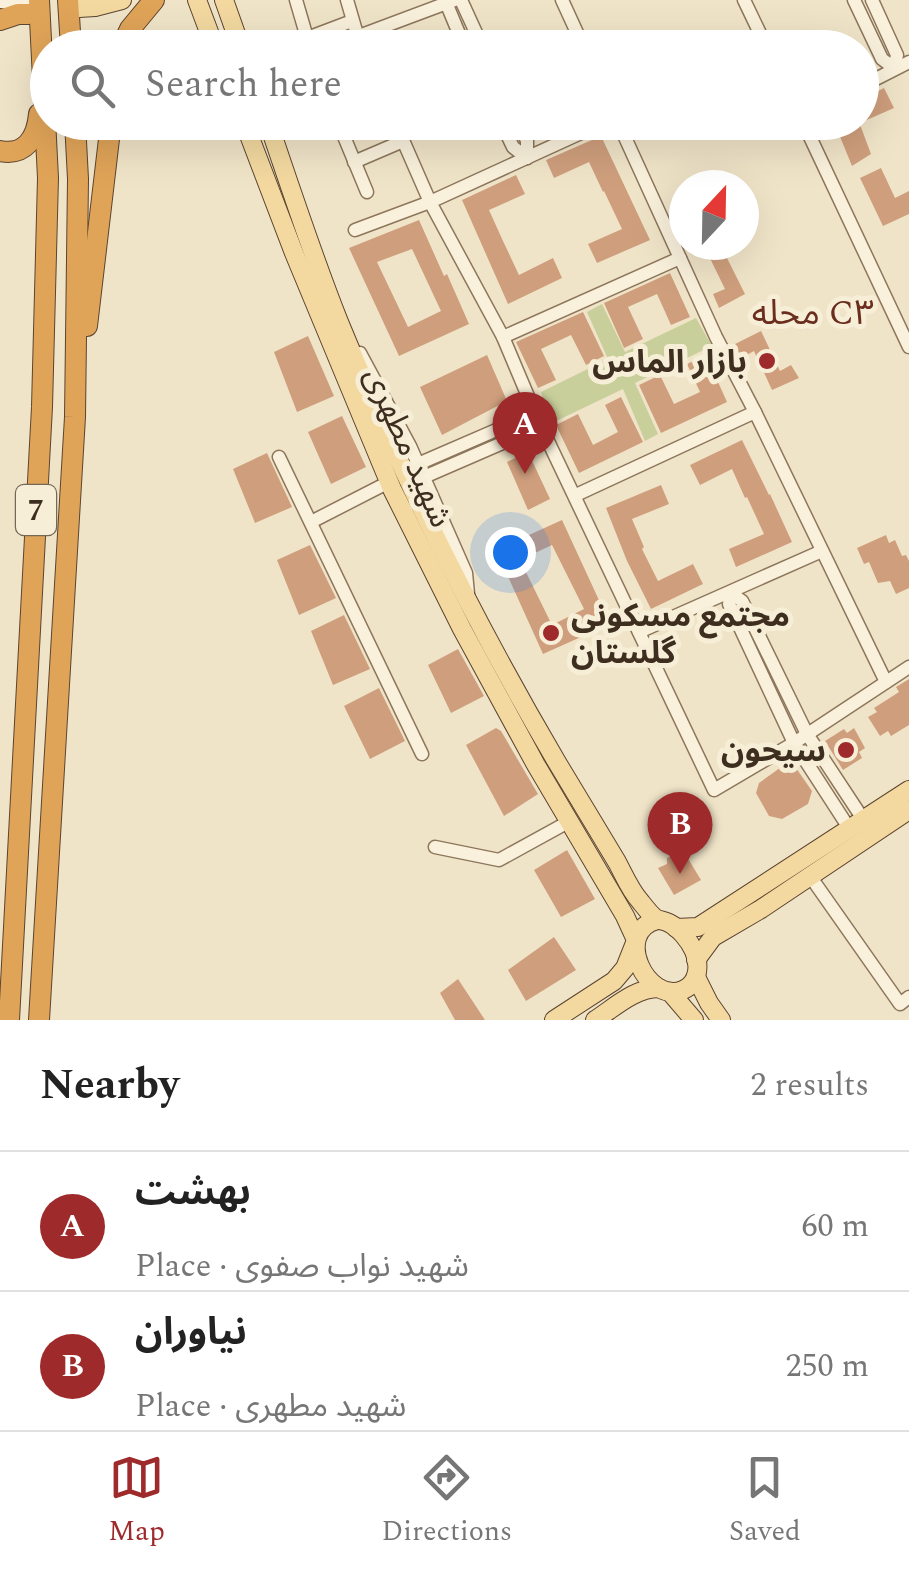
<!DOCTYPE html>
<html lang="en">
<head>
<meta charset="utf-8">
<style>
  body { margin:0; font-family:Spectral,"Noto Sans Arabic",serif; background:#f2f2f2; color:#222 }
  .compass { position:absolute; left:669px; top:170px; width:90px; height:90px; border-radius:50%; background:#fff; box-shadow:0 10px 40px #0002; rotate:22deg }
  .you { position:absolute; left:510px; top:552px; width:35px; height:35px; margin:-25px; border:8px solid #fff; border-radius:50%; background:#1a73e8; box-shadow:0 0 0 15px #1a73e833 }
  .badge { display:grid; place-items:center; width:65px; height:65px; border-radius:50%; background:#9e2a2b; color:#fff; font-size:32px; font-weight:700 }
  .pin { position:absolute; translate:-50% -82px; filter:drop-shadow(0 2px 5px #0008) }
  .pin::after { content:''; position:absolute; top:52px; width:35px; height:30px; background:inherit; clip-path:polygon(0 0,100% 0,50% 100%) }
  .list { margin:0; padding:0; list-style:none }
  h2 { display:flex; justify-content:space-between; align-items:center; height:130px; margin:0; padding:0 40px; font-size:42px }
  h2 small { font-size:32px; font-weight:400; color:#767676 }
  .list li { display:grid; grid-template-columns:65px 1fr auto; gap:30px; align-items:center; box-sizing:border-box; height:140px; padding:0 40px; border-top:2px solid #e0e0e0 }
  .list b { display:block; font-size:38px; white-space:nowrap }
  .list p { margin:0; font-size:32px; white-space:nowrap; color:#767676 }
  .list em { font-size:32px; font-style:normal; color:#767676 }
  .icon { flex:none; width:55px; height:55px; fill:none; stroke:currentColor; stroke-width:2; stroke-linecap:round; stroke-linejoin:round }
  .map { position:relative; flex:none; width:909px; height:1020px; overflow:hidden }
  .search { position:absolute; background:#fff; box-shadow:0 10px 40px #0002; left:30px; right:30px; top:30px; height:110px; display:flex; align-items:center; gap:25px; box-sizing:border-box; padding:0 35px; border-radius:55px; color:#767676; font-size:38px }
  .sheet { height:410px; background:#fff }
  nav { display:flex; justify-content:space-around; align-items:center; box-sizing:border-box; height:140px; border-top:2px solid #e0e0e0; background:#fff; font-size:28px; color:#767676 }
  nav a { display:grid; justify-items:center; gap:5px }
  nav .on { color:#9e2a2b }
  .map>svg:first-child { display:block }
  .green { fill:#c9cf9b }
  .building { fill:#cf9f7d; fill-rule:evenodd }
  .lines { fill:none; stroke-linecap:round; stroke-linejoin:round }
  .minor-casing { stroke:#8d765c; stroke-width:15 }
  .major-casing { stroke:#5b4430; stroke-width:20 }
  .highway-casing { stroke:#5b4430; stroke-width:22 }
  .minor { stroke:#faf1dc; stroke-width:12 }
  .major { stroke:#f3d9a0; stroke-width:18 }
  .highway { stroke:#e0a458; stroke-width:20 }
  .poi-dot { fill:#9e2a2b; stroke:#f7eed8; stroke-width:4 }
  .labels { text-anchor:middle; stroke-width:10; stroke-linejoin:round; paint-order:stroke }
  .shield { fill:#f7eed8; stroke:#756857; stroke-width:2.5 }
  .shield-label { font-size:30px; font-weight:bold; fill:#3d2e20 }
  .poi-label { font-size:32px; font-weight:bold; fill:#3d2e20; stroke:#f7eed8; text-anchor:end }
  .street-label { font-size:32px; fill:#3d2e20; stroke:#f7eed8 }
  .neighbourhood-label { font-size:35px; fill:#6b2e1e; stroke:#f7eed8 }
</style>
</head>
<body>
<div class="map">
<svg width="909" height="1020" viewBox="0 0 909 1020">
  <rect width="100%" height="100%" fill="#f0e4c8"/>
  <!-- green -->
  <polygon class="green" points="602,304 625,352 696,318 712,346 635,383 658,434 645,441 623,389 552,423 541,392 608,359 587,312"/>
  <!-- building -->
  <g class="building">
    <polygon points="884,88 894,108 862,122 862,99"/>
    <polygon points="834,122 859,122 871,154 852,166"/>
    <polygon points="601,136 650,240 597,263 588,244 622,229 604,191 603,192 589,162 554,178 546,160"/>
    <polygon points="881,168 895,198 909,191 909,214 883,226 860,178"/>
    <polygon points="516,175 525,194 489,210 503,241 519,275 553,258 562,278 508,304 462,200"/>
    <path d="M419,220L444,276L447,274L469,324L399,356L349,248ZM412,249L441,311L408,327L377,262Z"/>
    <polygon points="716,245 737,245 740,250 726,256 745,294 719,308 713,294 725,289 706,250"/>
    <polygon points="670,273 690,317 671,325 657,294 628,307 643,339 624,348 604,303"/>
    <polygon points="583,312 604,356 586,365 571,335 541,349 556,380 538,388 516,342"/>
    <polygon points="761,331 780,371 791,365 799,378 772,390 754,351 741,358 735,344"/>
    <polygon points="308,336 334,396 297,412 274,352"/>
    <polygon points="487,355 507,401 442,435 420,387"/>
    <polygon points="706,355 727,402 661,433 639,385 660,375 674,404 700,392 687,364"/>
    <polygon points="621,397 643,442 579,473 556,425 578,414 593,445 618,432 605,405"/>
    <polygon points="342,416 366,467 331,484 308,432"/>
    <polygon points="742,440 769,495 770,494 792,542 736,567 729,549 764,534 747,497 745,498 732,469 700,485 690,465"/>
    <polygon points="528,452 550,499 528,510 507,462"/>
    <polygon points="267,453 292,507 255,523 233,469"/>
    <polygon points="661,485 669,504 632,519 644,547 642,549 658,581 693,564 703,584 651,609 627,561 606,508"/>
    <path d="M562,520L610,624L543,654L496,550ZM552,545L584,609L552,625L520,560Z"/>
    <polygon points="886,535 889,543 895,540 902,556 906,555 909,561 909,588 896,594 890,581 878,583 869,562 864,564 857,548"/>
    <polygon points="310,545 336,598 299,615 277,560"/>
    <polygon points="344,615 370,669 333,685 311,631"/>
    <polygon points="458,649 484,696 451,713 428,665"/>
    <polygon points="909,679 909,725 891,736 888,731 880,736 868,717 877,712 874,708 899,692 896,687"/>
    <polygon points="379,688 405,741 370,759 344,706"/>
    <polygon points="496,728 501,731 538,794 504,816 466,745"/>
    <polygon points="854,728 865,748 859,752 862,758 843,770 825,741 844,729 847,733"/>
    <polygon points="784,765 796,768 812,791 808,804 782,819 769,816 756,793 759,783"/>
    <polygon points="567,850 595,899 561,917 534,870"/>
    <polygon points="684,852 701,880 674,895 658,868 667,864 667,858"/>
    <polygon points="554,937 576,970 526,1001 508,970"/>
    <polygon points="458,979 485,1020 455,1020 440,993"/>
  </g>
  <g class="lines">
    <!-- minor casing -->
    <g class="minor-casing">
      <g id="minor">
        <polyline points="296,0 310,48"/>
        <polyline points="347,0 361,48"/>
        <polyline points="445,0 465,48"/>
        <polyline points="461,0 483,48"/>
        <polyline points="562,0 584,48"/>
        <polyline points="744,0 767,48"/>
        <polyline points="854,0 882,59 894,68 897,55 872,0"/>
        <polyline points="0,2 14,3 30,0"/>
        <polyline points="356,37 455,0"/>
        <polyline points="307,38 352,21"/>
        <polyline points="862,86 909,62"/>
        <polyline points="338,122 367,192"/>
        <polyline points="395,122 430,202 503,337 538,420 714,790 794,743 909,667"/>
        <polyline points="501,122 513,147 527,158"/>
        <polyline points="519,122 527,141 527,158"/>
        <polyline points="618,122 716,337 755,412 886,682"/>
        <polyline points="803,122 909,347"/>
        <polyline points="354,162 403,141"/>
        <polyline points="355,230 430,202 605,122"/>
        <polyline points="503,337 680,258"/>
        <polyline points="360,353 410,446 466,573 468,594"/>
        <polyline points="279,457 422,754"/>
        <polyline points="418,464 524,418 538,420"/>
        <polyline points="424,477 528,432 538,420"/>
        <polyline points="576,495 755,412"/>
        <polyline points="311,522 389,482"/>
        <polyline points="731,593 729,604 794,743 849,828"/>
        <polyline points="731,593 742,601 807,734 863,819"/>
        <polyline points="639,632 822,551"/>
        <polyline points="435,847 499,860 570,821"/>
        <polyline points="810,876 900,1004 909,997"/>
      </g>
    </g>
    <!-- major casing -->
    <g class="major-casing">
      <g id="major">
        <polyline points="197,0 215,48"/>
        <polyline points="224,0 241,48"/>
        <polyline points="79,8 95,7 122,0"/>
        <polyline points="244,122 294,253 392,489 462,629 536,765 625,916 636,940"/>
        <path d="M268,122C291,189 313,257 339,322C401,474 475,623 558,764C578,797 597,829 617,862C624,875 630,890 640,901C644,906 650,914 655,918C660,921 663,920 669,923C679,928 689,940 694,951C700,965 699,983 683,990C647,1005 612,932 657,920"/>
        <polyline points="676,928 698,927 909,790"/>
        <polyline points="696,960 713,937 761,909 909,810"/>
        <polyline points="696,977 709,1003 721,1020"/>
        <polyline points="670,992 694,1020"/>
        <polyline points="554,1020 614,981 625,968 635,943"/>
        <path d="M595,1020C615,1007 635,988 659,988"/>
      </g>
    </g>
    <!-- highway casing -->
    <g class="highway-casing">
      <g id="highway">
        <polyline points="68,0 71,48"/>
        <polyline points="0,20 18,14 29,14"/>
        <polyline points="121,48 130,29 154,0"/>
        <path d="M0,151C25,156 37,138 39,114"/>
        <polyline points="87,326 111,122"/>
        <polyline points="9,1020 42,407 48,178 39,0"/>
        <polyline points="39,1020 75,417 78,179 75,122"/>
      </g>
    </g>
    <!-- minor -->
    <use href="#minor" class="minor"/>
    <!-- major -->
    <use href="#major" class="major"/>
    <!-- highway -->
    <use href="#highway" class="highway"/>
  </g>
  <!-- markers -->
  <g class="poi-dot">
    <circle cx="767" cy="361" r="10"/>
    <circle cx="551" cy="633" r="10"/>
    <circle cx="846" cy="750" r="10"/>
  </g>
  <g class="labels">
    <!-- shield labels -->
    <rect class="shield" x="16" y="485" width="40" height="50" rx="8"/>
    <g class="shield-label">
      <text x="36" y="520">7</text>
    </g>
    <!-- poi labels -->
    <g class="poi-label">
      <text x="747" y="372">بازار الماس</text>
      <text x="571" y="626" text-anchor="start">مجتمع مسکونی<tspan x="571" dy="37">گلستان</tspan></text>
      <text x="826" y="761">سیحون</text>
    </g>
    <!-- street labels -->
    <g class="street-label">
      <text transform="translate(409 447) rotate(66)" y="11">شهید مطهری</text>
    </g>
    <!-- neighbourhood labels -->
    <g class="neighbourhood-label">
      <text x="813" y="324">محله C۳</text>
    </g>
  </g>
</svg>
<svg class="compass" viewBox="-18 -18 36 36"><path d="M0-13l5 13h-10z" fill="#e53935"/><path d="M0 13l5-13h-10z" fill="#767676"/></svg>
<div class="you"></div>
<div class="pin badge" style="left:525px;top:474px">A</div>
<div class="pin badge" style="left:680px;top:874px">B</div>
<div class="search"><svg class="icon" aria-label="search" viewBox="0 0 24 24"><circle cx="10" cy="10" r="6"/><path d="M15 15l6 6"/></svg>Search here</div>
</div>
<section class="sheet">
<h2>Nearby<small>2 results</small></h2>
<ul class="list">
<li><span class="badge">A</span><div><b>بهشت</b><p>Place · شهید نواب صفوی</p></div><em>60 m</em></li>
<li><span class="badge">B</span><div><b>نیاوران</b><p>Place · شهید مطهری</p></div><em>250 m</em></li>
</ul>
</section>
<nav>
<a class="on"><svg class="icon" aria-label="map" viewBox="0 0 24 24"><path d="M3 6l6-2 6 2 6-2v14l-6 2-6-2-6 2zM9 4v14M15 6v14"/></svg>Map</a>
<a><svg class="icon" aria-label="directions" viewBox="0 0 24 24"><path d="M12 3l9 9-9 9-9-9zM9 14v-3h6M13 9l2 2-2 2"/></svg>Directions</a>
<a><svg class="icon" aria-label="saved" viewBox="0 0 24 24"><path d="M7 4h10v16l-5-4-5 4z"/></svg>Saved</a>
</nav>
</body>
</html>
